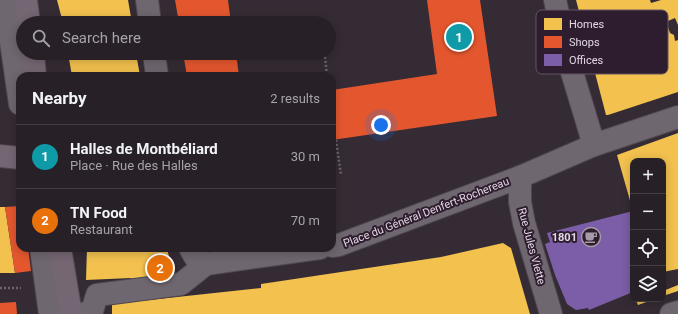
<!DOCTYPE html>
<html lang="en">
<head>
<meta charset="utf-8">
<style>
  body { margin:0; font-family:Roboto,sans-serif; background:#30282f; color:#f1f3f6 }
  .controls { position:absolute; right:12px; bottom:12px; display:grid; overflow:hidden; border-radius:8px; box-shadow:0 2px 10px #0003 }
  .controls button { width:36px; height:36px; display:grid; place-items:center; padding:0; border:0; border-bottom:1px solid #443e44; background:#282027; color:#f1f3f6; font:20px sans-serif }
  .you { position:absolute; left:381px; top:125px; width:14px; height:14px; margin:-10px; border:3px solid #fff; border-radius:50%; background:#1a73e8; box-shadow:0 0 0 6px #1a73e833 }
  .badge { display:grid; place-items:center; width:26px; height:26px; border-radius:50%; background:#a69ba6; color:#fff; font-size:13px; font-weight:700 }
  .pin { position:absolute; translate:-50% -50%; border:2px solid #fff; box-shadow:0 1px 4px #0006 }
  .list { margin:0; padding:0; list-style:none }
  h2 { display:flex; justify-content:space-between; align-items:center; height:52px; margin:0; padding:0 16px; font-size:17px }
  h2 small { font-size:13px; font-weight:400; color:#a5a3a7 }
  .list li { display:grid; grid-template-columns:26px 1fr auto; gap:12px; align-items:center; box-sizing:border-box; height:64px; padding:0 16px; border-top:1px solid #443e44 }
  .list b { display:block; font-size:15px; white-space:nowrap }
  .list p { margin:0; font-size:13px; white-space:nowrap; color:#a5a3a7 }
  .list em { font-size:13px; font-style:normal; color:#a5a3a7 }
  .icon { flex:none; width:22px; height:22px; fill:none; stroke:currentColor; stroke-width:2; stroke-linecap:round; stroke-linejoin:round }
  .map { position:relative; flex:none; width:678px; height:314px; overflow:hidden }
  .search { position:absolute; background:#282027; box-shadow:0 2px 10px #0003; left:16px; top:16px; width:320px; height:44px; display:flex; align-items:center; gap:10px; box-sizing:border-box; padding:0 14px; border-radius:22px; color:#a5a3a7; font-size:15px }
  .panel { position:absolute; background:#282027; box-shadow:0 2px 10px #0003; left:16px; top:72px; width:320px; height:180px; border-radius:12px }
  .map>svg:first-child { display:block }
  .homes { fill:#f2c14e }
  .shops { fill:#e4572e }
  .offices { fill:#7b5ea7 }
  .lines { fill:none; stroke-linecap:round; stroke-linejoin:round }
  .minor-casing { stroke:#504750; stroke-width:24 }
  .major-casing { stroke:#504750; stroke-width:24 }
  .path { stroke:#6c656b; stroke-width:2.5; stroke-dasharray:2 2; stroke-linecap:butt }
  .minor { stroke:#6f676f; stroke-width:22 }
  .major { stroke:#746673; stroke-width:22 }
  .labels { text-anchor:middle; stroke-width:4; stroke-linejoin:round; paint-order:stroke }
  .street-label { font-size:11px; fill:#e3d7e3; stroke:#2e1d2e }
  .poi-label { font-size:11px; font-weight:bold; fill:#e3d7e3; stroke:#2e1d2e; text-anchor:end }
  .key { fill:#2e1d2e; stroke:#645564; stroke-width:1 }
  .key-label { font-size:11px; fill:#e3d7e3 }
</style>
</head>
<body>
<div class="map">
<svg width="678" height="314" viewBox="0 0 678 314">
  <rect width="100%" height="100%" fill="#352b34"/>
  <!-- homes -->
  <g class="homes">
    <polygon points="57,0 128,0 132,23 63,23"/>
    <polygon points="576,0 650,0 651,3 661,0 678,0 678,25 675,18 663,23 665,29 668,27 670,33 674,35 675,41 678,40 678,92 608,115 606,115"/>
    <polygon points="68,53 136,53 140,76 72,76"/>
    <polygon points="678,133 678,269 663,272 663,161 633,161 633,211 617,155"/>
    <polygon points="0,207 5,207 15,273 0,273"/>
    <polygon points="503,243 511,248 530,314 112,314 112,304 261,288 261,284 441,257"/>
    <polygon points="87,248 167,248 173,275 132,282 131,278 86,280"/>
    <polygon points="678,285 678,291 663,296 663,291"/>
    <polygon points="640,299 655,299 638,305 636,300"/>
  </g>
  <!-- shops -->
  <g class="shops">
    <polygon points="175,0 228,0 231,23 179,23"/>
    <polygon points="427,0 480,0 497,116 332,140 332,90 437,74"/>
    <polygon points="183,53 236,53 239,76 187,76"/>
    <polygon points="20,206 20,248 28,248 31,271 15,273 5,207"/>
    <polygon points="16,302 17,314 0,314 0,303"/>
  </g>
  <!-- offices -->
  <polygon class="offices" points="633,211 633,292 589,310 588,308 576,310 567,304 555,275 545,244 550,242 547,233"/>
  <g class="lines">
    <!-- minor casing -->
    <g class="minor-casing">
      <g id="minor">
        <polyline points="5,0 20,104"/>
        <polyline points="147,0 150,23"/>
        <polyline points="555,0 568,59 594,145"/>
        <polyline points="154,53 157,76"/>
        <polyline points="520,177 520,202 524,223 551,314"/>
        <polyline points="332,246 339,245 520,177 594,145 678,117"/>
        <polyline points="41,248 50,314"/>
        <polyline points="190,248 195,257 206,264"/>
        <polyline points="206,264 320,248"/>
        <polyline points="82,314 92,311 97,295 181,284 206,264"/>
        <polyline points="671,314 678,312"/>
      </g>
    </g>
    <!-- major casing -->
    <g class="major-casing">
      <g id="major">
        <polyline points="26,0 29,23"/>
        <polyline points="33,53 35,76"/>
        <polyline points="0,156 20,158"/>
        <polyline points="60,248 71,314"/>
      </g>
    </g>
    <!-- path -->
    <g class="path">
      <polyline points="325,57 327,76"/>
      <polyline points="336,140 341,175"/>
      <polyline points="0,288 21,288"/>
    </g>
    <!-- minor -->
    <use href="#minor" class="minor"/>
    <!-- major -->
    <use href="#major" class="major"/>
  </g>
  <!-- icons -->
  <defs>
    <g id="cafe-ring" transform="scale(1)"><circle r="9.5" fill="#2e1d2e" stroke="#a69ba6" stroke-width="1.5"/><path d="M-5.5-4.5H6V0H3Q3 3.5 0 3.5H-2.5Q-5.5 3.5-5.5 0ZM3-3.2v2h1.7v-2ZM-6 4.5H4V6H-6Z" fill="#a69ba6"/></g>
  </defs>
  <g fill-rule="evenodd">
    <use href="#cafe-ring" x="591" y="237"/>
  </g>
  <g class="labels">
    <!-- street labels -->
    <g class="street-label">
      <text transform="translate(426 212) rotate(-21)" y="4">Place du Général Denfert-Rochereau</text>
      <text transform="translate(532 246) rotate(75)" y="4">Rue Jules Viette</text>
    </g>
    <!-- poi labels -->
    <g class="poi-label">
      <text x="577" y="241">1801</text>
    </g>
  </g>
  <!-- legend -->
  <rect x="536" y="10" width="132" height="64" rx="6" class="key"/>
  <rect x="544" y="18" width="18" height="12" fill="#f2c14e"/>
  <rect x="544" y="36" width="18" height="12" fill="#e4572e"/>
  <rect x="544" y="54" width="18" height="12" fill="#7b5ea7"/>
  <g class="key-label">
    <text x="569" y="28">Homes</text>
    <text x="569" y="46">Shops</text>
    <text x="569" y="64">Offices</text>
  </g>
</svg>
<div class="controls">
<button>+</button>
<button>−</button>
<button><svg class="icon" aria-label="locate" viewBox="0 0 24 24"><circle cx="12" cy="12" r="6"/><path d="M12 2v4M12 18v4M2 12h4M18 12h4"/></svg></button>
<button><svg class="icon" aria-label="layers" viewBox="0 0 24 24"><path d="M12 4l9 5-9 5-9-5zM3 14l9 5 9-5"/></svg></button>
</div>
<div class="you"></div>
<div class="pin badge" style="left:459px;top:37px;background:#0f9aa8">1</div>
<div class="pin badge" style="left:160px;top:268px;background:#e8710a">2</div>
<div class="search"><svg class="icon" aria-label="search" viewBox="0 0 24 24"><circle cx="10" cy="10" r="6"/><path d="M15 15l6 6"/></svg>Search here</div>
<section class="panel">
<h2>Nearby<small>2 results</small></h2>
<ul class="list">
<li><span class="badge" style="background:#0f9aa8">1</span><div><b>Halles de Montbéliard</b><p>Place · Rue des Halles</p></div><em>30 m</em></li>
<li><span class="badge" style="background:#e8710a">2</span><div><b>TN Food</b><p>Restaurant</p></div><em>70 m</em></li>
</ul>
</section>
</div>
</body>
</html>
